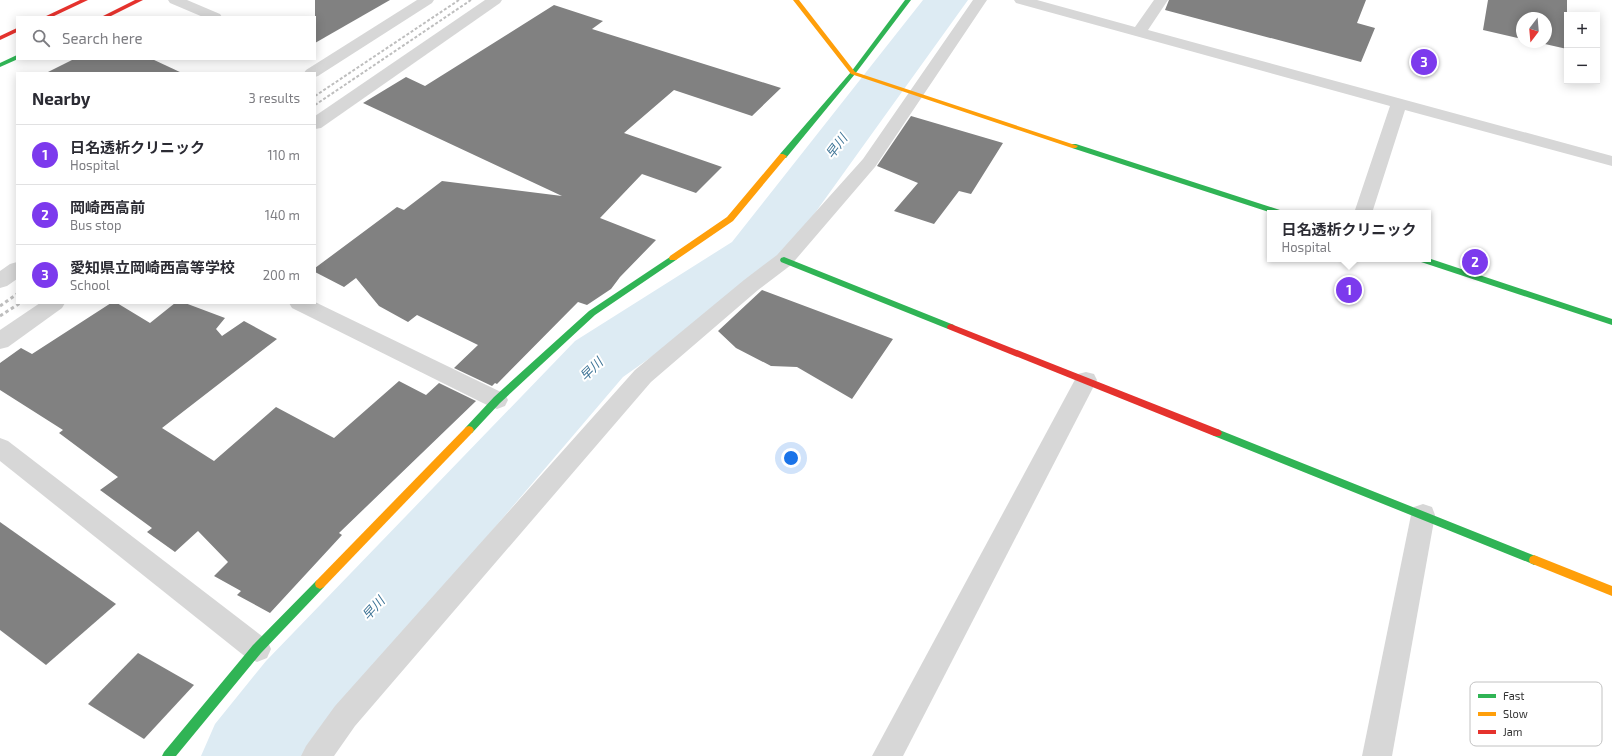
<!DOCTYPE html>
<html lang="en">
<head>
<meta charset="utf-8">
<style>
  body { margin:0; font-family:"Exo 2","Noto Sans JP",sans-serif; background:#f7f7f7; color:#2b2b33 }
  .controls { position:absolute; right:12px; top:12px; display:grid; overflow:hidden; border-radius:0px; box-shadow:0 2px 10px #0003 }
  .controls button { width:36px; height:36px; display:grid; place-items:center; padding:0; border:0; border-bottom:1px solid #e1e1e2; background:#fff; color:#2b2b33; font:20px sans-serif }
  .compass { position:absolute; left:1516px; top:12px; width:36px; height:36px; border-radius:50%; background:#fff; box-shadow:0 2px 10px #0003; rotate:196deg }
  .you { position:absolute; left:791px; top:458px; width:14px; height:14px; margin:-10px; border:3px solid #fff; border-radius:50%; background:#1a73e8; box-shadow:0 0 0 6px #1a73e833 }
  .badge { display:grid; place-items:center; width:26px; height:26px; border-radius:50%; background:#7c3aed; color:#fff; font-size:13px; font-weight:700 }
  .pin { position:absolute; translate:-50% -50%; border:2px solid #fff; box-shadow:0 1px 4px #0006 }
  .popup { position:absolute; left:1267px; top:210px; width:164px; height:52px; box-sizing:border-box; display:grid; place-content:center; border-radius:0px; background:#fff; filter:drop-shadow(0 1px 3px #0005); font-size:13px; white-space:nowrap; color:#7c7c81 }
  .popup b { font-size:15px; color:#2b2b33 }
  .popup::after { content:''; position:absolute; left:50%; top:100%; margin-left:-8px; border:8px solid transparent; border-top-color:#fff }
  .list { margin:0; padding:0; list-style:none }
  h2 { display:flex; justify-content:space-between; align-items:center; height:52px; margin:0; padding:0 16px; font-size:17px }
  h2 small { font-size:13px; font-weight:400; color:#7c7c81 }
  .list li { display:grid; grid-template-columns:26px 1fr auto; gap:12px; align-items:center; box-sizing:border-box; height:60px; padding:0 16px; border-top:1px solid #e1e1e2 }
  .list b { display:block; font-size:15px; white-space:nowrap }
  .list p { margin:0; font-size:13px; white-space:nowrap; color:#7c7c81 }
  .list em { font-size:13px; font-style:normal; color:#7c7c81 }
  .icon { flex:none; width:22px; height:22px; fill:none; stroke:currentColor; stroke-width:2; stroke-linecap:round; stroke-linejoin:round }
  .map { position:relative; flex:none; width:1612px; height:756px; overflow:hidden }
  .search { position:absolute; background:#fff; box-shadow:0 2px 10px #0003; left:16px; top:16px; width:300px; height:44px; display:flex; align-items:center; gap:10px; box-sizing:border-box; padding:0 14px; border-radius:0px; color:#7c7c81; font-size:15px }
  .panel { position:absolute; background:#fff; box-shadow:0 2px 10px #0003; left:16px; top:72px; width:300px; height:232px; border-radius:0px }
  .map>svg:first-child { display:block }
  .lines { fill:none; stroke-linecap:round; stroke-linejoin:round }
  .river { fill:#ddebf3; fill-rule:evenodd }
  .building { fill:#818181 }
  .street { fill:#d7d7d7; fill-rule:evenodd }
  .fast { fill:#30b455; fill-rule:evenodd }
  .slow { fill:#ff9f0a; fill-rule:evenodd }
  .jam { fill:#e5322d; fill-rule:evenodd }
  .rail-far1 { stroke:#bebebe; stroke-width:2; stroke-dasharray:3 2; stroke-linecap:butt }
  .rail { stroke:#bebebe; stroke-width:3; stroke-dasharray:3.5 3; stroke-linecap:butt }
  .labels { text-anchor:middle; stroke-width:4; stroke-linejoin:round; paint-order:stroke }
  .water-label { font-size:13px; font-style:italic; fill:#3f7597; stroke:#fff }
  .key { fill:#fff; stroke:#c2c2c2; stroke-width:1 }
  .key-label { font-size:11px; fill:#333 }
</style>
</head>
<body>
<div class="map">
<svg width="1612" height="756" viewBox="0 0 1612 756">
  <rect width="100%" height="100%" fill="#fff"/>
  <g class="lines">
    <!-- river -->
    <polygon class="river" points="923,0 968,0 774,270 623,377 328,723 303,756 201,756 215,724 266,661 575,341 732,242"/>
  </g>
  <!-- building -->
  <g class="building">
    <polygon points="315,0 390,0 315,43"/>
    <polygon points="1169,0 1366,0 1357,23 1375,28 1361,62 1165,10"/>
    <polygon points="1488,0 1567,0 1567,49 1536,42 1546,42 1546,18 1522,18 1522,39 1483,30"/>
    <polygon points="554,5 603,21 592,29 781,88 752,116 674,90 624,133 722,167 696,193 642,174 600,218 656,240 620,277 611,289 587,305 578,302 497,384 495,383 492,386 454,368 478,345 417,315 408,322 379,306 356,278 344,287 315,272 315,268 397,207 404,210 442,181 562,196 363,103 406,77 425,86"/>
    <polygon points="74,59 152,59 182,73 46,73"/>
    <polygon points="911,116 1003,143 971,194 959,191 934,224 894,211 918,183 877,166"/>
    <polygon points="762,290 893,339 852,399 797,367 771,366 736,348 718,331"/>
    <polygon points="111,303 117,303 150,323 175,303 185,303 225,318 216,329 222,336 244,321 277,339 162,428 214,461 276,407 334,438 399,381 426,395 439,383 476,401 339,533 342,535 270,613 237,595 241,591 214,576 228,562 198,531 175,552 147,532 152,528 100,490 118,477 59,433 63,430 0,390 0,363 21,348 32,354"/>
    <polygon points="0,522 116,604 46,665 0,630"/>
    <polygon points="138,653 194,685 144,739 88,704"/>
  </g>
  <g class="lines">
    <!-- street -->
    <g class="street">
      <polygon points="168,0 187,0 220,14 222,17 203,17 170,3"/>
      <polygon points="417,0 434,0 432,3 318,76 315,77 315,73 304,73 306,70"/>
      <polygon points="485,0 502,0 500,3 321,128 315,129 315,116"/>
      <polygon points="973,0 987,0 875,167 791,265 758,290 651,382 355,726 334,756 301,756 306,746 335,706 635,370 744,280 777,255 863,159"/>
      <polygon points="1014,0 1037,0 1135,27 1154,0 1168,0 1148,30 1612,156 1612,166 1405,110 1372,213 1354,213 1390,106 1016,3"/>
      <polygon points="17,262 17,279 7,286 0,288 0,271 10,264"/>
      <polygon points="315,302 505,394 508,400 505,406 497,409 489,406 292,308 289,303"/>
      <polygon points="40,303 65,303 62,308 8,347 0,349 0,330"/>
      <polygon points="1086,372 1094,374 1097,380 903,756 872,756 1078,374"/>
      <polygon points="0,438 8,441 267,640 271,649 267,658 257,662 247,658 0,461"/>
      <polygon points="1423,504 1432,507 1435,515 1392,756 1362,756 1411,515 1414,507"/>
    </g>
    <!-- fast -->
    <g class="fast">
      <polygon points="905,0 911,0 855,74 786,158 780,158 780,154 851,72"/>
      <polygon points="17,55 18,59 0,67 0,63"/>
      <polygon points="1072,144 1076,144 1283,211 1284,213 1272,213 1072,148"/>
      <polygon points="673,255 677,258 676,260 595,315 500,403 472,433 466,433 464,430 466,427 494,397 589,311"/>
      <polygon points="784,257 954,325 955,327 954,329 948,329 781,262 780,260 781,258"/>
      <polygon points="1428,258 1612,319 1612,325 1418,261 1417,259"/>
      <polygon points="1217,429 1538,557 1539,560 1538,563 1534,565 1530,563 1214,436 1212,433 1214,430"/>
      <polygon points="320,579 324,581 325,584 324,587 261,653 176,756 162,756 164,752 253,645 316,581"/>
    </g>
    <!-- slow -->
    <g class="slow">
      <polygon points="793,0 799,0 855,72 1078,146 1076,148 1072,148 851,74"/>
      <polygon points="780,154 783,154 787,156 733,221 676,260 670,260 669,258 670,256 727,217"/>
      <polygon points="469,426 472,427 474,430 472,433 324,587 320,589 316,587 315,584 316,581 466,427"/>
      <polygon points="1534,555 1612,586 1612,596 1530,563 1529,560 1530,557"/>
    </g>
    <!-- jam -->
    <g class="jam">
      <polygon points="80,0 88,0 52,17 44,17"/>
      <polygon points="135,0 143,0 109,17 101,17"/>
      <polygon points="17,28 17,32 0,40 0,36"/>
      <polygon points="951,324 1220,430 1222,433 1220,436 1214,436 948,329 947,327 948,325"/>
    </g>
    <!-- rail-far1 -->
    <g class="rail-far1">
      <polyline points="315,96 459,0"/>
      <polyline points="315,105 471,0"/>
    </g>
    <!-- rail -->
    <g class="rail">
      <polyline points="0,306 17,294"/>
      <polyline points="0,316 20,303"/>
    </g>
  </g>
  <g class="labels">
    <!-- water labels -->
    <g class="water-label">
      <text transform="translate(836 146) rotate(-53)" y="5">早川</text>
      <text transform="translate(591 369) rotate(-45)" y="5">早川</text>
      <text transform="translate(373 608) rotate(-48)" y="5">早川</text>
    </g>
  </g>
  <!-- legend -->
  <rect x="1470" y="682" width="132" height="64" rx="6" class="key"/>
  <rect x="1478" y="694" width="18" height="4" fill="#30b455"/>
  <rect x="1478" y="712" width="18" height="4" fill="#ff9f0a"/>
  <rect x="1478" y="730" width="18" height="4" fill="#e5322d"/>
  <g class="key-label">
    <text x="1503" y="700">Fast</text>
    <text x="1503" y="718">Slow</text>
    <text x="1503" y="736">Jam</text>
  </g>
</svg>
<div class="controls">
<button>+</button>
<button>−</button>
</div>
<svg class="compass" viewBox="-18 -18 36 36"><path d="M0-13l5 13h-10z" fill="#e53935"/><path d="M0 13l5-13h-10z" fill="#7c7c81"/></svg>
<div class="you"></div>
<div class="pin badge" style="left:1349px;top:290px">1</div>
<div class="popup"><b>日名透析クリニック</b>Hospital</div>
<div class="pin badge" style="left:1475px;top:262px">2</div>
<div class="pin badge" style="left:1424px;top:62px">3</div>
<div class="search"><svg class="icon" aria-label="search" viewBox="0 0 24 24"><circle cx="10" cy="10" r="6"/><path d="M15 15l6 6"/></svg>Search here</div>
<section class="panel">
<h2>Nearby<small>3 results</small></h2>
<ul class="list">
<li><span class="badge">1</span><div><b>日名透析クリニック</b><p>Hospital</p></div><em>110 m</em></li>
<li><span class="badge">2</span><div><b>岡崎西高前</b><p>Bus stop</p></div><em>140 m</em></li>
<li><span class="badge">3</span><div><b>愛知県立岡崎西高等学校</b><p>School</p></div><em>200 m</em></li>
</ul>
</section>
</div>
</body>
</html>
